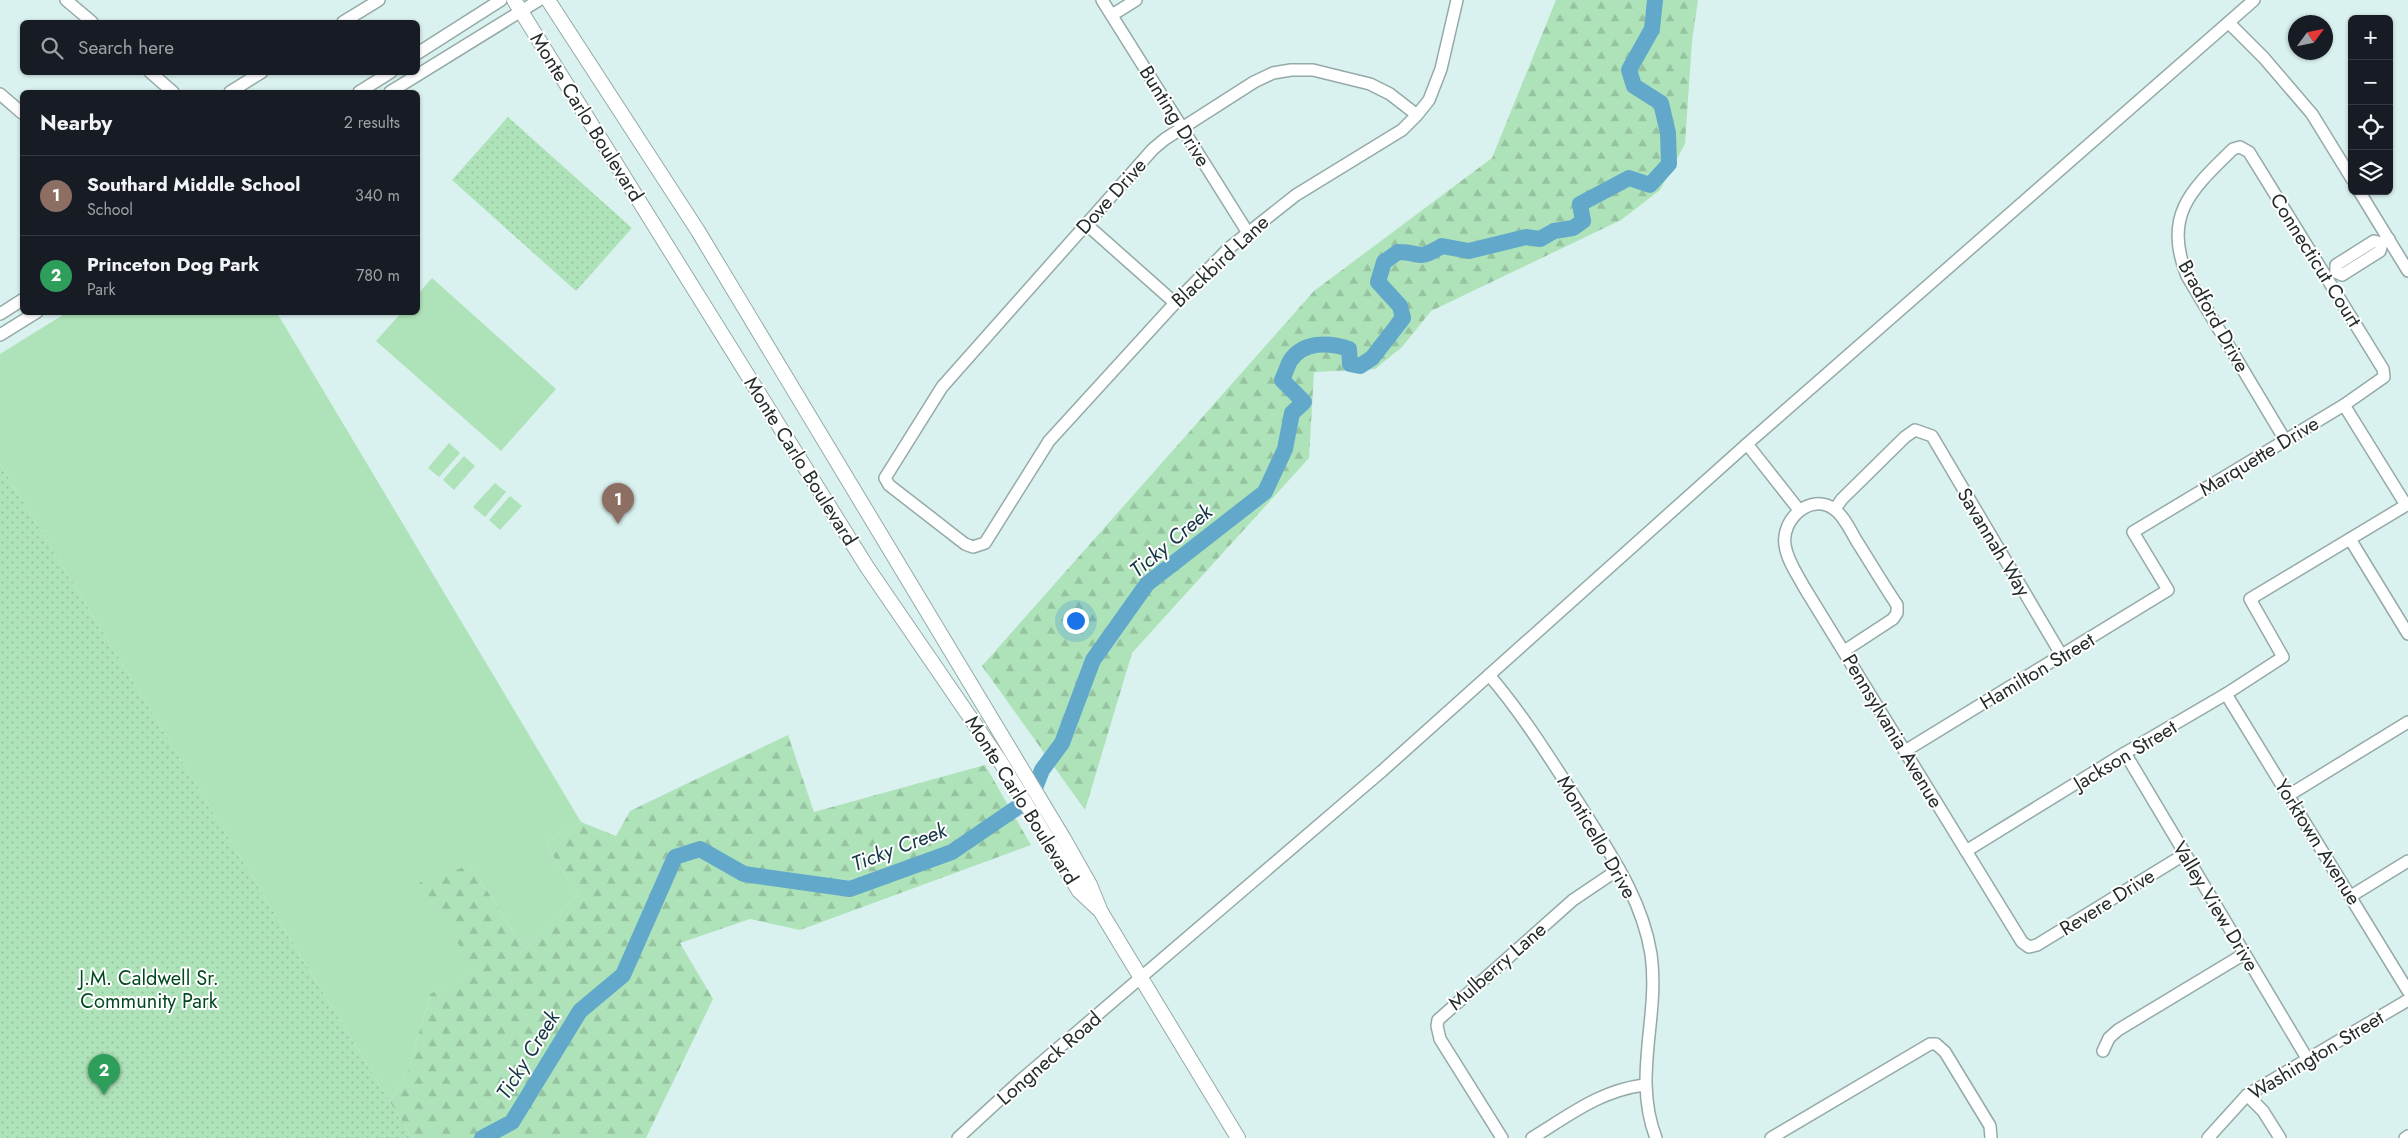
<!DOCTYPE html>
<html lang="en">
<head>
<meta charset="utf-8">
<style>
  body { margin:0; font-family:Jost,sans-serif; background:#242831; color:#f1f3f6 }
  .controls { position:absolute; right:15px; top:15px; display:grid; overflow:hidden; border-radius:8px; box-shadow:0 1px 4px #0004 }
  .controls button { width:45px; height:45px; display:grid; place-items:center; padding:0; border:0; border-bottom:1px solid #363941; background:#171b24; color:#f1f3f6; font:25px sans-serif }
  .compass { position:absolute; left:2288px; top:15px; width:45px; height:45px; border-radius:50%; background:#171b24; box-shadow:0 1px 4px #0004; rotate:57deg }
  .you { position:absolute; left:1075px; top:620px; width:18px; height:18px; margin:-12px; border:4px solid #fff; border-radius:50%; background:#1a73e8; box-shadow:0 0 0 8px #1a73e833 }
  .badge { display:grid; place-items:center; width:32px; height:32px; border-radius:50%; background:#776533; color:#fff; font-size:16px; font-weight:700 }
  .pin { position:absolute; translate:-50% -41px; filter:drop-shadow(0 1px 2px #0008) }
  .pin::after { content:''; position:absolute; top:26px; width:18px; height:15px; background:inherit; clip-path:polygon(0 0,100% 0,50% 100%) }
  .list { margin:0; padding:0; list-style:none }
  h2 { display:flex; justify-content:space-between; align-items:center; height:65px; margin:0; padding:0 20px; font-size:21px }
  h2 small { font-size:16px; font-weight:400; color:#9ea1a6 }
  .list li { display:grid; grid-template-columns:32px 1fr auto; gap:15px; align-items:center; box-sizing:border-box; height:80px; padding:0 20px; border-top:1px solid #363941 }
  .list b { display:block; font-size:19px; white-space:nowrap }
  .list p { margin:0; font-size:16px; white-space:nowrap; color:#9ea1a6 }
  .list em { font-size:16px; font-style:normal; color:#9ea1a6 }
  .icon { flex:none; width:28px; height:28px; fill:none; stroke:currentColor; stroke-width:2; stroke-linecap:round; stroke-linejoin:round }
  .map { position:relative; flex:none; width:2408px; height:1138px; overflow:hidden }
  .search { position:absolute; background:#171b24; box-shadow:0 1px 4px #0004; left:20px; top:20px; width:400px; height:55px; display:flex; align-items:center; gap:12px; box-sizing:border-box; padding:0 18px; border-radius:8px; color:#9ea1a6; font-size:19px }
  .panel { position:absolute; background:#171b24; box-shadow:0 1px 4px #0004; left:20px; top:90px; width:400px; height:225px; border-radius:8px }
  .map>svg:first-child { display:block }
  .grass { fill:#aee3b9 }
  .forest { fill:url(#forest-firs) }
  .park { fill:url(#park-dots) }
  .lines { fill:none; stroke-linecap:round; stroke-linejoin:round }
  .river { stroke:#62a8cb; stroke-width:16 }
  .minor-casing { stroke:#94aaa8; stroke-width:14 }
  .major-casing { stroke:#94aaa8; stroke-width:16 }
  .minor { stroke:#fff; stroke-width:11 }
  .major { stroke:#fff; stroke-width:14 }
  .labels { text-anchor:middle; stroke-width:4; stroke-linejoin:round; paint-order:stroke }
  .street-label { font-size:20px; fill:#242d2c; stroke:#fff }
  .park-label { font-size:20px; fill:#034920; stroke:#fff }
  .water-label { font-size:21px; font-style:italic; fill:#163746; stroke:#fff }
</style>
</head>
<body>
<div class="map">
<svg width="2408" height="1138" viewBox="0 0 2408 1138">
  <defs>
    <pattern id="forest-firs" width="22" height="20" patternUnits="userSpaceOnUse" patternTransform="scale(1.25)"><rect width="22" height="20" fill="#aee3b9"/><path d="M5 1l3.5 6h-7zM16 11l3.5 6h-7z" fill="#96c39f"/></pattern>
    <pattern id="park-dots" width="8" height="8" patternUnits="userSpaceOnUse" patternTransform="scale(1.25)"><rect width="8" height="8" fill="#aee3b9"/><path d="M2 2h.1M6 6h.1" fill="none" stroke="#96c39f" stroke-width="1.8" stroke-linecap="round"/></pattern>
  </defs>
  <rect width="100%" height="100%" fill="#d9f1ef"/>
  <!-- grass -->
  <g class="grass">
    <polygon points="432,278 556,389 501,451 376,341 401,313 418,312 418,294"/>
    <polygon points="66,313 277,313 581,822 545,843 578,895 525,949 470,865 476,970 430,994 409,1068 390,1102 0,464 0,354"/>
    <polygon points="449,443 460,453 439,477 428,468"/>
    <polygon points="464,456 475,466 454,490 443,480"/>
    <polygon points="495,483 506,492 485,517 473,507"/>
    <polygon points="510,496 522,506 500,530 489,520"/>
  </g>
  <!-- forest -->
  <g class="forest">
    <polygon points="1556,0 1698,0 1692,41 1685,144 1660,190 1621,220 1431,311 1402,347 1375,369 1314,372 1309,458 1132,653 1085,810 982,666 1314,291 1492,158"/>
    <polygon points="788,735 814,812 985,765 1031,845 800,930 750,919 680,943 713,999 646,1138 412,1138 390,1102 409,1068 430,994 475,970 419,883 470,865 525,949 578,895 545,843 581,822 616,836 630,811"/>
  </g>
  <!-- park -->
  <g class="park">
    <polygon points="508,117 632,228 576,291 452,180"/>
    <polygon points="0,464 412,1138 0,1138"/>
  </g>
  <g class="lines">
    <!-- river -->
    <path class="river" d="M482,1138L512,1122L580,1011L623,975L675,857L700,849L744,874L850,889L952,852L1031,798L1042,770L1062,743L1093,660L1147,584L1265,492L1285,449L1292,413L1304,402L1282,380C1285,374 1287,367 1290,361C1303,341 1329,342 1349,349L1350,364L1360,366L1372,358L1403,318L1400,306L1378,282L1384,262L1398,252C1424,252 1415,262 1442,246L1469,251L1526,237L1540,239L1554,231L1573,228L1583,221L1580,204L1629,178L1650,185L1669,164L1668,133L1661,103L1634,86L1629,70L1652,29L1655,0"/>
    <!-- minor casing -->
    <g class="minor-casing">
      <g id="minor">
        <polyline points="66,0 92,22"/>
        <polyline points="1102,0 1248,233"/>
        <polyline points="1112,15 1136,0"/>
        <polyline points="343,22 379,0"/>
        <polyline points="2229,23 2264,58 2312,114 2352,179"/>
        <polyline points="418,53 501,0"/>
        <polyline points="150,72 173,92"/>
        <polyline points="230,92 262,72"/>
        <polyline points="359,92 391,72"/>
        <polyline points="390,92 539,0"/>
        <polyline points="0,94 22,113"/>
        <polyline points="1417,115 1390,94 1370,84 1313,70 1291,70 1273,73 1254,82 1165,139 1153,149 942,387 885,478 889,485 965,544 973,547 985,543 1049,441 1175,303 1229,248 1296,195 1402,130 1417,115 1429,100 1441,69 1457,0"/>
        <polyline points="2359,191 2408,271"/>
        <polyline points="1086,224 1175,303"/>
        <polyline points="2336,272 2336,265 2374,241 2382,243 2389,239"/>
        <polyline points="2336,272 2342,275 2380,251 2382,243"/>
        <polyline points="0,314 22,300"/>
        <polyline points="0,335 37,312"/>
        <polyline points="2344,405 2406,505"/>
        <polyline points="1747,444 1799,510"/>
        <polyline points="1835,509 1842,499 1905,437 1915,430 1932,436 2062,656"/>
        <polyline points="2350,539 2408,634"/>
        <path d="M1844,651L1893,619L1897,613V605C1883,584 1870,562 1856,540C1850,530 1844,516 1834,509C1810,492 1781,520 1785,545C1787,560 1797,574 1804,587L2022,942L2029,947L2037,945L2185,854"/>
        <path d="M1489,675C1524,716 1551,760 1580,805C1609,852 1642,898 1651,954C1660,1017 1632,1076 1656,1138"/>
        <polyline points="2226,694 2408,991"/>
        <path d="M1905,751L2168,590L2133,532L2344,405L2384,377L2383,369L2249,152L2240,147L2233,149C2192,189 2162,215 2187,276L2285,440"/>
        <polyline points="2125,753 2308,1060"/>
        <polyline points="2289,795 2408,722"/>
        <polyline points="1966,851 2125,753 2226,694 2283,657 2250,599 2408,504"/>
        <polyline points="2351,896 2408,861"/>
        <polyline points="2103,1051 2109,1038 2118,1030 2244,954"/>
        <polyline points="2247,1095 2263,1111 2280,1138"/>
        <polyline points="958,1138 1021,1080 1382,771 1747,444 2254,0"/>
        <polyline points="1502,1138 1440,1039 1437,1026 1438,1020 1573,900 1619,869"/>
        <path d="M1532,1138C1570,1115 1599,1091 1644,1085"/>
        <polyline points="1771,1138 1930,1044 1936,1044 1945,1052 1990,1126 1991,1138"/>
        <polyline points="2208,1138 2247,1095 2408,1000"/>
        <polyline points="2405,1138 2408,1136"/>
      </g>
    </g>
    <!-- major casing -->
    <g class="major-casing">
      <g id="major">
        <polyline points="514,0 867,567 1000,761 1079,891 1097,908"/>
        <polyline points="548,0 698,231 1064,839 1090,885 1101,912 1238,1138"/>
      </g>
    </g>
    <!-- minor -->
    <use href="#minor" class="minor"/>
    <!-- major -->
    <use href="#major" class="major"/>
  </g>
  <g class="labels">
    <!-- street labels -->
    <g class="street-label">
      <text transform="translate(1175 116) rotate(58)" y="7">Bunting Drive</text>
      <text transform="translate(587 117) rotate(58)" y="7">Monte Carlo Boulevard</text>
      <text transform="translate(1111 196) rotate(-48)" y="7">Dove Drive</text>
      <text transform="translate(2316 260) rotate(58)" y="7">Connecticut Court</text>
      <text transform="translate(1220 261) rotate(-43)" y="7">Blackbird Lane</text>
      <text transform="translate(2214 316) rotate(61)" y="7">Bradford Drive</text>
      <text transform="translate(2259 456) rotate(-31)" y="7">Marquette Drive</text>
      <text transform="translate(801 461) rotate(58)" y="7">Monte Carlo Boulevard</text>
      <text transform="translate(1994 542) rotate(59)" y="7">Savannah Way</text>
      <text transform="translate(2037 671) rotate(-31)" y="7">Hamilton Street</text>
      <text transform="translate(1893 731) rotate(59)" y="7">Pennsylvania Avenue</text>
      <text transform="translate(2125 755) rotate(-31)" y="7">Jackson Street</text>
      <text transform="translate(1022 800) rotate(58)" y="7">Monte Carlo Boulevard</text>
      <text transform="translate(1597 837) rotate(60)" y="7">Monticello Drive</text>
      <text transform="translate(2318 842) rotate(58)" y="7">Yorktown Avenue</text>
      <text transform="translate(2107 902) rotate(-32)" y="7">Revere Drive</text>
      <text transform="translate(2216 906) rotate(59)" y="7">Valley View Drive</text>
      <text transform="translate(1497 966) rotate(-41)" y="7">Mulberry Lane</text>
      <text transform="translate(2316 1055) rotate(-31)" y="7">Washington Street</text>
      <text transform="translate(1049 1058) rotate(-41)" y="7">Longneck Road</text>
    </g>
    <!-- park labels -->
    <g class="park-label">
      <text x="149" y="985">J.M. Caldwell Sr.<tspan x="149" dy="23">Community Park</tspan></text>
    </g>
    <!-- water labels -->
    <g class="water-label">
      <text transform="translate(1171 541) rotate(-40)" y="7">Ticky Creek</text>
      <text transform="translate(899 847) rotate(-21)" y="7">Ticky Creek</text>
      <text transform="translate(528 1055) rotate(-58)" y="7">Ticky Creek</text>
    </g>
  </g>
</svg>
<div class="controls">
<button>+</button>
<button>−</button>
<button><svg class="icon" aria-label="locate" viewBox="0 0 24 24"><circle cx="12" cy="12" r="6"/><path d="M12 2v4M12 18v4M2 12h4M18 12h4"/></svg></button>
<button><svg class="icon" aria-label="layers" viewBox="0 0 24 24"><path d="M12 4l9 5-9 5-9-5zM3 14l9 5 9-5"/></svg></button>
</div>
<svg class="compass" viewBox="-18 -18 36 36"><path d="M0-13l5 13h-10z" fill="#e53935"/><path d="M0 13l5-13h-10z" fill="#9ea1a6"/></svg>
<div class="you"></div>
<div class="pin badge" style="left:618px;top:524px;background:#8d6e63">1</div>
<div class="pin badge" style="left:104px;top:1095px;background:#2e9e5b">2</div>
<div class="search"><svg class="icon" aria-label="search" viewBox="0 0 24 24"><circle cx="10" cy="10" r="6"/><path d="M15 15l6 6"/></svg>Search here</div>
<section class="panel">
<h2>Nearby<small>2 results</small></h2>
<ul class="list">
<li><span class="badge" style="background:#8d6e63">1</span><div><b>Southard Middle School</b><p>School</p></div><em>340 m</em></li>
<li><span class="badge" style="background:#2e9e5b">2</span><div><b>Princeton Dog Park</b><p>Park</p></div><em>780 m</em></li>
</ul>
</section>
</div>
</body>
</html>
